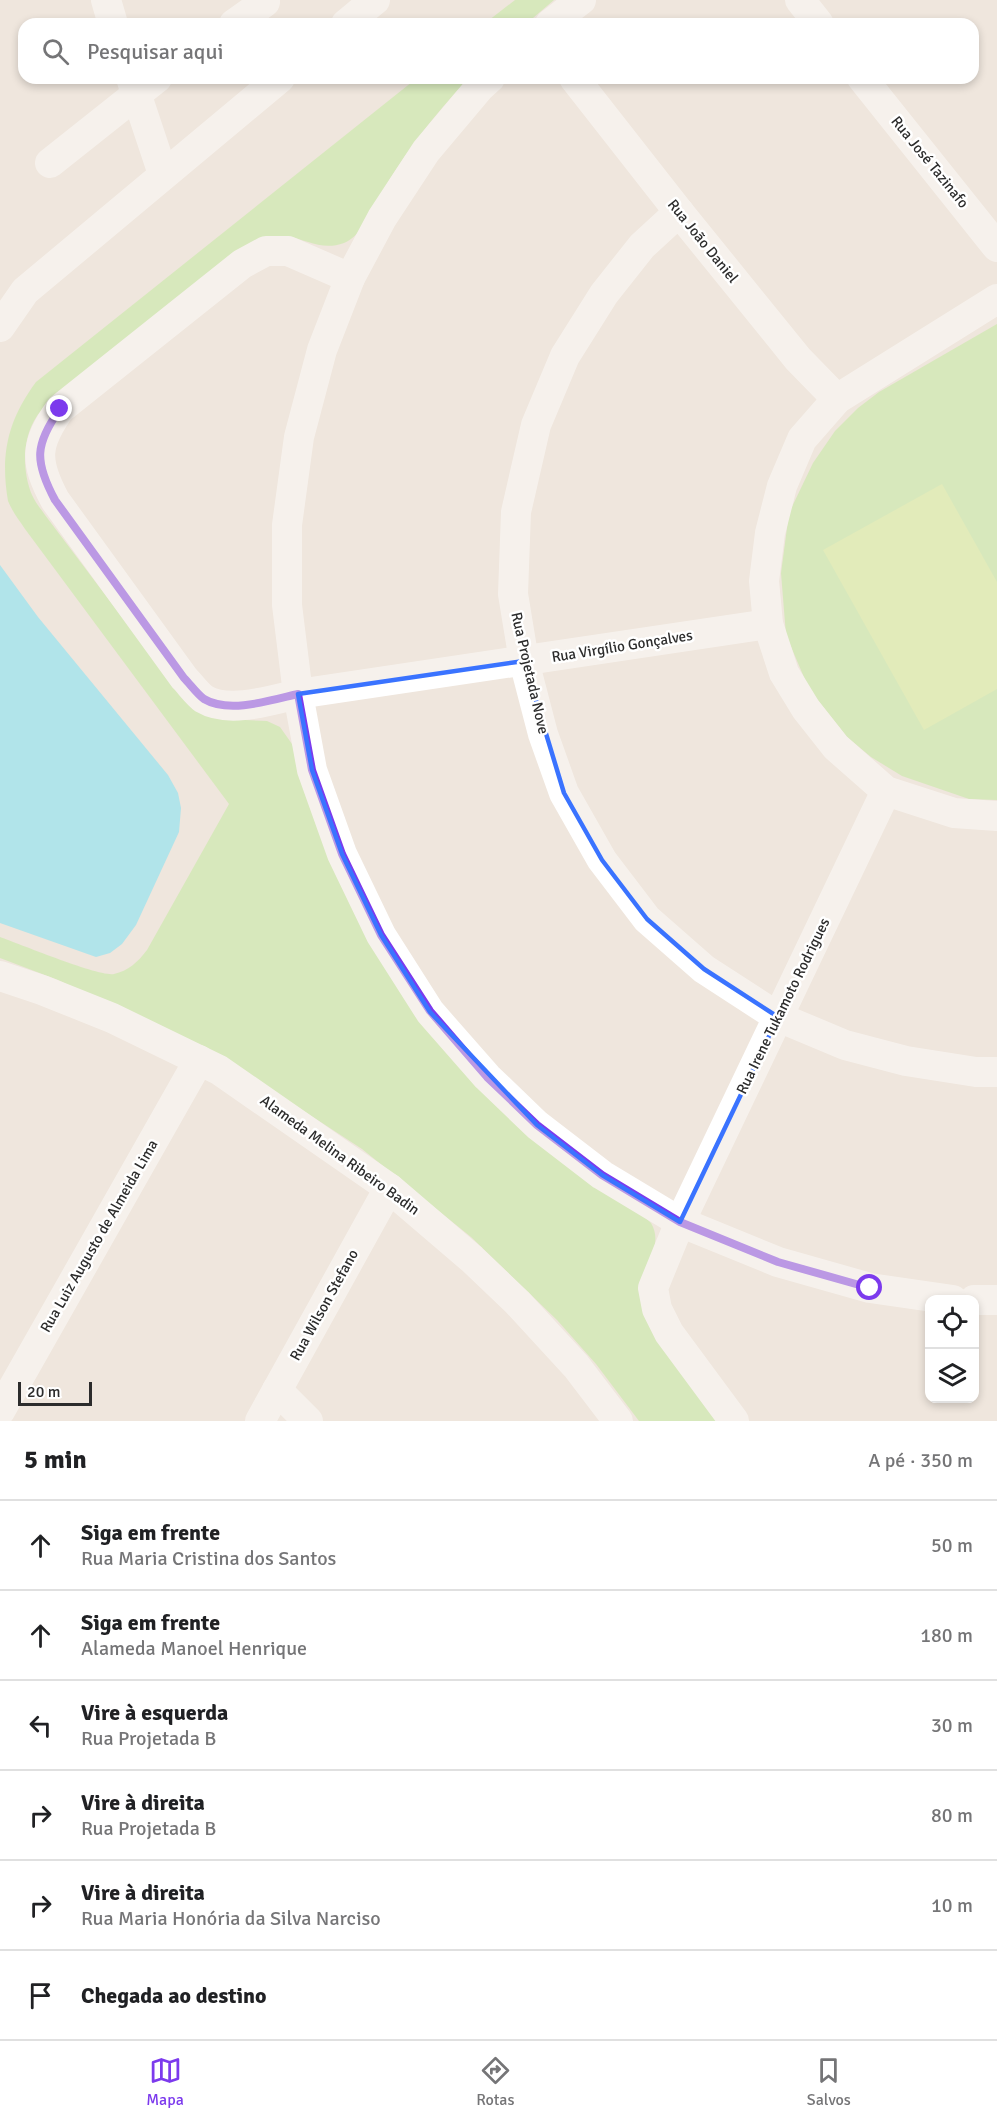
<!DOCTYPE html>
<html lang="pt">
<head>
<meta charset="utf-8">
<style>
  body { margin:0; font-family:Signika,sans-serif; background:#f2f2f2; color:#202124 }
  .controls { position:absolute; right:18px; bottom:18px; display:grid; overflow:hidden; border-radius:12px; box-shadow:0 3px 9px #0003 }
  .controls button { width:54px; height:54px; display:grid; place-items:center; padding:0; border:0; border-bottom:2px solid #e0e0e0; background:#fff; color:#202124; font:30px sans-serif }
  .scale { position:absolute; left:18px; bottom:15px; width:74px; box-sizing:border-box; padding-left:6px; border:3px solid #2c2c2c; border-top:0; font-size:16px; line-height:21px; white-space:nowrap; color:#2c2c2c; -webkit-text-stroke:4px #fff; paint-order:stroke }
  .stop { position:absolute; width:18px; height:18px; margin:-14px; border:4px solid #7c3aed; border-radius:50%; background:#fff }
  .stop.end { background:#7c3aed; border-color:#fff; box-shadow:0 2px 6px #0008 }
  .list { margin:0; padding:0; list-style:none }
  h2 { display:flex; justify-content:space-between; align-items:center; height:78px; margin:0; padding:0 24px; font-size:26px }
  h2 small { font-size:20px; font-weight:400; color:#757577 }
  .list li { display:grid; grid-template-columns:39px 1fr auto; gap:18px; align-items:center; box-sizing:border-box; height:90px; padding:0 24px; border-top:2px solid #e0e0e0 }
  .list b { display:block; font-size:22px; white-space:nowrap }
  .list p { margin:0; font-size:20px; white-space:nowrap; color:#757577 }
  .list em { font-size:20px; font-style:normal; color:#757577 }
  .icon { flex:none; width:33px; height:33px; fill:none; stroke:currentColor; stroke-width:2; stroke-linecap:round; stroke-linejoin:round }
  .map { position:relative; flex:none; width:997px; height:1421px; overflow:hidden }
  .search { position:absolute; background:#fff; box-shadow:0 3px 9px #0003; left:18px; right:18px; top:18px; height:66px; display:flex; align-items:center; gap:15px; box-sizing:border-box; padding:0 21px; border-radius:18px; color:#757577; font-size:22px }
  .sheet { height:618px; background:#fff }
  nav { display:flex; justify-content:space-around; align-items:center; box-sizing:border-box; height:84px; border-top:2px solid #e0e0e0; background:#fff; font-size:16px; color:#757577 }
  nav a { display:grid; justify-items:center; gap:3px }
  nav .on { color:#7c3aed }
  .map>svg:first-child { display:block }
  .green { fill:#bbea95 }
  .pitch { fill:#d3f290 }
  .water { fill:#67e2fa }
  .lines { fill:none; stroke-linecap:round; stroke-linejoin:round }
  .minor { stroke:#fff; stroke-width:30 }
  .route { stroke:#7c3aed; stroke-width:8 }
  .marked { fill:none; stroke:#3a73ff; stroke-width:4.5; stroke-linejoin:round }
  .labels { text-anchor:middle; stroke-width:5; stroke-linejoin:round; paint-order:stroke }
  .street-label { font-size:15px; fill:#2c2c2c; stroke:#fff }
</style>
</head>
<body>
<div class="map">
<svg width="997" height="1421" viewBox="0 0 997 1421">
  <rect width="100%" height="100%" fill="#efe6dd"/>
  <!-- green -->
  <g class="green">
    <polygon points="515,0 554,0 526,24 484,24"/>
    <path d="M417,78H469C432,117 399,160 373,208C366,220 359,237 344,243C322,251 308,240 286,236L54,399C49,404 41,410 37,416C22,438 22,471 32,495C35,502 41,509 45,515L168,678L224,719L267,721L280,727L292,744L378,953L651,1223C660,1238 653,1252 649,1267L722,1421H639L596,1364L557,1320L471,1237L362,1149L241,1070L58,980L0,958V937C20,944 99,977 114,974C128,971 138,962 147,950L229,804L25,529C19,520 12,511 8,501C0,454 8,420 36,382Z"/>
    <polygon points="997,324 997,800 969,799 902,776 871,757 847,737 809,689 786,635 781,573 789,513 813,463 835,431 858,408 879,392"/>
  </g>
  <!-- pitch -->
  <polygon class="pitch" points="942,484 997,582 997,689 924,730 823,550"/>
  <!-- water -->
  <polygon class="water" points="0,565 38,617 168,775 178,793 181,808 179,832 136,925 122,944 110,953 96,957 0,923"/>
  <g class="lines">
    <!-- minor -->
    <g class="minor">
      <polyline points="106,0 113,24"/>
      <polyline points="800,0 819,24"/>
      <polyline points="234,24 265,2"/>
      <polyline points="346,24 375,0"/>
      <polyline points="550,24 581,0"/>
      <polyline points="131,78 163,174"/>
      <polyline points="490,78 479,88 426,151 382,218 350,278 322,350 299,437 287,525 287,605 298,694 312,770 342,854 381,935 430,1012 487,1077 537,1125 602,1175 680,1222 778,1262 870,1288 953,1300"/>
      <polyline points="574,78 679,212 798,359 837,399"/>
      <polyline points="862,78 997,247"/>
      <polyline points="50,163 157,78"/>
      <polyline points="679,212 642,246 604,294 565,356 536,425 516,512 513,594 524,661 543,734 564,793 602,860 647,919 704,969 778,1017 845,1045 906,1061 976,1072 997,1072"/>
      <path d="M350,278L288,251H266L242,264L60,409C35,444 34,461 55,500L184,678C190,684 197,694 204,699C229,714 272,700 298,694L768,624"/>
      <polyline points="997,299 837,399 802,439 782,486 770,533 764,581 768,624 784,673 806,709 836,747 886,791 954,813 997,816"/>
      <polyline points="0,327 25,291 280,78"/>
      <polyline points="0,976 42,990 112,1018 219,1070 389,1188 472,1259 517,1302 576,1366 618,1421"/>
      <polyline points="974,1300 997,1300"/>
      <polyline points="277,1390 308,1421"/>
      <polyline points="0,1411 199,1060"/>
      <polyline points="260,1421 389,1188"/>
      <polyline points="734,1421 669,1333 657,1309 653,1288 680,1222 886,791"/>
    </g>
  </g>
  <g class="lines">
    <!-- route -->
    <path class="route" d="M60,409C35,444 34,461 55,500L184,678C190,684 197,694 204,699C229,714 272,700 298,694L312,770L342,854L381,935L430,1011L487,1077L537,1125L602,1175L680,1222L778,1262L870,1288"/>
  </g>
  <!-- marked area -->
  <path d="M0 0H997V1421H0ZM524,661L564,793L602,860L647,919L704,969L778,1017L680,1222L602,1175L537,1125L430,1012L381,935L342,854L312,770L298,694Z" fill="#efe6dd" fill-opacity=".55" fill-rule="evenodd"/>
  <path class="marked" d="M524,661L564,793L602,860L647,919L704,969L778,1017L680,1222L602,1175L537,1125L430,1012L381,935L342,854L312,770L298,694Z"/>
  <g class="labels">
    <!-- street labels -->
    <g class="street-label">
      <text transform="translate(930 162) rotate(51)" y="5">Rua José Tazinafo</text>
      <text transform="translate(703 241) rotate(51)" y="5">Rua João Daniel</text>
      <text transform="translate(622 646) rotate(-9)" y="5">Rua Virgílio Gonçalves</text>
      <text transform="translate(530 673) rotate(77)" y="5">Rua Projetada Nove</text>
      <text transform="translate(783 1006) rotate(-64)" y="5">Rua Irene Tukamoto Rodrigues</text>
      <text transform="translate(340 1155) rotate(36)" y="5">Alameda Melina Ribeiro Badin</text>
      <text transform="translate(99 1236) rotate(-60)" y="5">Rua Luiz Augusto de Almeida Lima</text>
      <text transform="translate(324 1305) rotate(-61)" y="5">Rua Wilson Stefano</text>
    </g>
  </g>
</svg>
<div class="controls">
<button><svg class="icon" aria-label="locate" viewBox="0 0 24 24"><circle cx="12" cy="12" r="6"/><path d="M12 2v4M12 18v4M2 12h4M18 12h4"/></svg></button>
<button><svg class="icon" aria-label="layers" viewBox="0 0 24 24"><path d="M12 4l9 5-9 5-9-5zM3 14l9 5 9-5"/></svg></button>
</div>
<div class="scale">20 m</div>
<div class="stop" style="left:870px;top:1288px"></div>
<div class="stop end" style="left:60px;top:409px"></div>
<div class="search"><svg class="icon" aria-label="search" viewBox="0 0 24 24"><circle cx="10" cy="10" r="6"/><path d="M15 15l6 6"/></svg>Pesquisar aqui</div>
</div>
<section class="sheet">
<h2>5 min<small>A pé · 350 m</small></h2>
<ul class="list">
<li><svg class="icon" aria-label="ahead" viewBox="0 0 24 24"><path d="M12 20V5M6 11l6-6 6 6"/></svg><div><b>Siga em frente</b><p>Rua Maria Cristina dos Santos</p></div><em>50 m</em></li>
<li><svg class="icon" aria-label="ahead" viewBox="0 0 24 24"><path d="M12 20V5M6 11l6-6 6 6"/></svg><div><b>Siga em frente</b><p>Alameda Manoel Henrique</p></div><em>180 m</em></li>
<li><svg class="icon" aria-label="left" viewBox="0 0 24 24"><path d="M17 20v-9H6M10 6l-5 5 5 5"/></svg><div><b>Vire à esquerda</b><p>Rua Projetada B</p></div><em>30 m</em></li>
<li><svg class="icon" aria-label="right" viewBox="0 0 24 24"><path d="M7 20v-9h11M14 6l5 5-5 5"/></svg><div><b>Vire à direita</b><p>Rua Projetada B</p></div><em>80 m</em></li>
<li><svg class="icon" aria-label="right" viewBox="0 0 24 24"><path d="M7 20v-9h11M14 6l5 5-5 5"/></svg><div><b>Vire à direita</b><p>Rua Maria Honória da Silva Narciso</p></div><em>10 m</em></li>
<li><svg class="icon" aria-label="arrive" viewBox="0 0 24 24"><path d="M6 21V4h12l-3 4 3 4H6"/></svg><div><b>Chegada ao destino</b></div></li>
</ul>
</section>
<nav>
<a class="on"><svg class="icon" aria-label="map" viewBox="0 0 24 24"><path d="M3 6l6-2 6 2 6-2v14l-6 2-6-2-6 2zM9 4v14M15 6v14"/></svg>Mapa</a>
<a><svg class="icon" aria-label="directions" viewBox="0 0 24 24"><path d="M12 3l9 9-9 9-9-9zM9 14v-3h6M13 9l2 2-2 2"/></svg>Rotas</a>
<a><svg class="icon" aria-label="saved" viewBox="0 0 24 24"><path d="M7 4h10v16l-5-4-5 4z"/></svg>Salvos</a>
</nav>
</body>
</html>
